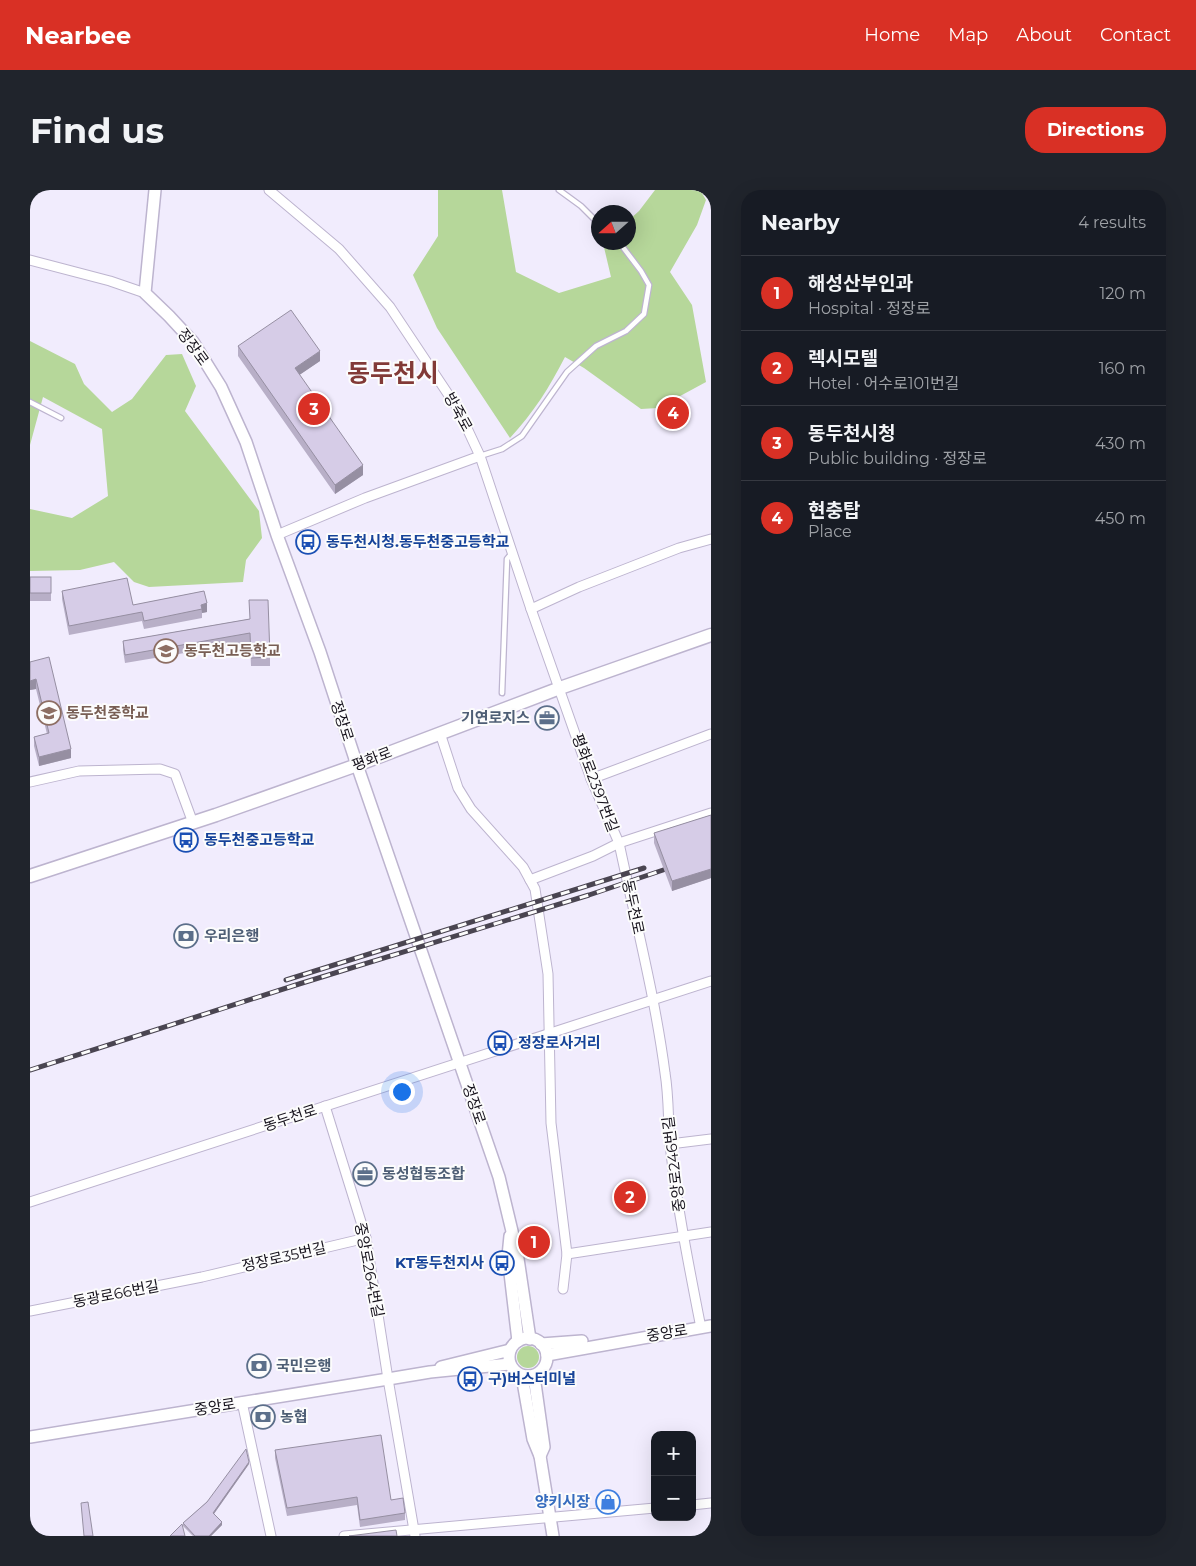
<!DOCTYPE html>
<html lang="en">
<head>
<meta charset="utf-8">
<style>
  body { margin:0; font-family:Montserrat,"Noto Sans KR",sans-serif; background:#20242c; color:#f1f3f6 }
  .controls { position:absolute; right:15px; bottom:15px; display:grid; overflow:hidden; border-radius:10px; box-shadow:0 5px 20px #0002 }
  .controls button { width:45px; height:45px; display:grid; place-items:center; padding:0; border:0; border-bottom:1px solid #363941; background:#171b24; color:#f1f3f6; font:25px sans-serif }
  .compass { position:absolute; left:561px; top:15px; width:45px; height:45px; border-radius:50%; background:#171b24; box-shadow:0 5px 20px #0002; rotate:249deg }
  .you { position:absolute; left:371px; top:901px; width:18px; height:18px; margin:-12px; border:4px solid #fff; border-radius:50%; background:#1a73e8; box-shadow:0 0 0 8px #1a73e833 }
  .badge { display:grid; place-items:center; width:32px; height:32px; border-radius:50%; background:#d93025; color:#fff; font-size:16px; font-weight:700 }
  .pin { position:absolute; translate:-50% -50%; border:2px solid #fff; box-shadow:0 1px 5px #0006 }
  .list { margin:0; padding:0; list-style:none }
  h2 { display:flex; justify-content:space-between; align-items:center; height:65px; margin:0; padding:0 20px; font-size:21px }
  h2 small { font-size:16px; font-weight:400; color:#9ea1a6 }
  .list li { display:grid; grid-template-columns:32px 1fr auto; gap:15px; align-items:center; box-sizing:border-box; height:75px; padding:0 20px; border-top:1px solid #363941 }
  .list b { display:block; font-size:19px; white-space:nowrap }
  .list p { margin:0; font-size:16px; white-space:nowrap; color:#9ea1a6 }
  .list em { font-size:16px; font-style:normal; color:#9ea1a6 }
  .map { position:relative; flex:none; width:681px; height:1346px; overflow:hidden; border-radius:20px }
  header { display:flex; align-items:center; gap:30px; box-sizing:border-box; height:70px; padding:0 25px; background:#d93025; color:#fff }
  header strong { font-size:24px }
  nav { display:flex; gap:28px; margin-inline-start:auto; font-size:18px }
  .intro { display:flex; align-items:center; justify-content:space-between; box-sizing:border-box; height:120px; padding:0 30px }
  h1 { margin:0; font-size:35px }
  .button { padding:12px 22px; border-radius:20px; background:#d93025; color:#fff; font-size:18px; font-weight:700 }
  main { display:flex; gap:30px; padding:0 30px }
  aside { flex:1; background:#171b24; border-radius:20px; box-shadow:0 5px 20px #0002 }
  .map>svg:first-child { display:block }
  .green { fill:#b6d79a }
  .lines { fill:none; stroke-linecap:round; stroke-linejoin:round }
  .service-casing { stroke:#bdb4cf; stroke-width:7 }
  .minor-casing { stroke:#bdb4cf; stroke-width:11 }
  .tertiary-casing { stroke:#bdb4cf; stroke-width:14 }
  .secondary-casing { stroke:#bdb4cf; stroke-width:15 }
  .service { stroke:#fff; stroke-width:4.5 }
  .minor { stroke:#fff; stroke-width:9 }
  .tertiary { stroke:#fff; stroke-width:11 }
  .secondary { stroke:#fff; stroke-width:12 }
  .rail-casing { stroke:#4a4551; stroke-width:5 }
  .rail { stroke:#fcfcfc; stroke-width:3; stroke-dasharray:9; stroke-linecap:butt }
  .wall { fill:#b8afc7 }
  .shaded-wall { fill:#968fa2 }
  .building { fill:#d6cce7; stroke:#968fa2 }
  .labels { text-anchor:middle; stroke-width:4; stroke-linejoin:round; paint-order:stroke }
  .street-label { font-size:15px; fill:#16121c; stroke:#fcfcfc }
  .transit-label { font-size:15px; font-weight:bold; fill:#164399; stroke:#fcfcfc; text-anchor:start }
  .education-label { font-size:15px; font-weight:bold; fill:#785e54; stroke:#fcfcfc; text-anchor:start }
  .service-label { font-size:15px; font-weight:bold; fill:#4e5e75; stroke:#fcfcfc; text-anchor:start }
  .shop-label { font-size:15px; font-weight:bold; fill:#366cbe; stroke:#fcfcfc; text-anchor:end }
  .town-label { font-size:25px; font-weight:bold; fill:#823a37; stroke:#fcfcfc }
</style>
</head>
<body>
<header>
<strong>Nearbee</strong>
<nav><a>Home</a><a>Map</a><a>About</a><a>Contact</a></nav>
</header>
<div class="intro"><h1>Find us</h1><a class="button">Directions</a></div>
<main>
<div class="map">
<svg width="681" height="1346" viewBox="0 0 681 1346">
  <rect width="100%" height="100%" fill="#f1ecfd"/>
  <!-- green -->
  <g class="green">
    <path d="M408,0H472L486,82L529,103L581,87L573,53L598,52L599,30L609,21L625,0H670L676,10L667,35L640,82L662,115L676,192L628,218L611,219L554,178L535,167C519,198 504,222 480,248L407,138L383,85L408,46Z"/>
    <polygon points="0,151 45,174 54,194 82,222 102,209 136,165 152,164 166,196 155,221 229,321 232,348 216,370 213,392 119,397 104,392 84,372 50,380 0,381 0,319 42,328 78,306 72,239 13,207 0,255"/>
    <circle cx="498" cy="1167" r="11"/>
  </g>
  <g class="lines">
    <!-- service casing -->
    <g class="service-casing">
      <g id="service">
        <polyline points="529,0 551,16 568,33"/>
        <polyline points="0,212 31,228"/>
        <polyline points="450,266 472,259 492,246 537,182 566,156 596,141 614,124 619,95 611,81 589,52"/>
        <polyline points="472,503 477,369 482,363"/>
      </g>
    </g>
    <!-- minor casing -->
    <g class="minor-casing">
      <g id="minor">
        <polyline points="239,0 309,59 360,117 428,219 450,266 501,419 561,589 589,653 681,623"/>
        <polyline points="0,70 80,91 115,103"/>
        <polyline points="247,345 335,308 450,266"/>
        <polyline points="501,419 549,397 649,358 681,349"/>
        <polyline points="410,543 428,598 441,619 493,677 505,699 518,784 521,933 537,1064 533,1099"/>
        <polyline points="561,589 681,544"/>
        <polyline points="0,592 49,581 130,579 145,584 163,633"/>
        <path d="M500,690L563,666L589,653C605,729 625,806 635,883C639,907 638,931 640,955C647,1016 659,1077 671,1138"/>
        <polyline points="295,916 336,1048 358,1189 385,1346"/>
        <polyline points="640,954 681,949"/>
        <polyline points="0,1012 681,791"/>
        <polyline points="537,1064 681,1042"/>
        <polyline points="0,1121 172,1087 336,1048"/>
        <polyline points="212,1212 241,1346"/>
        <polyline points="662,1315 681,1313"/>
        <polyline points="314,1346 625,1318"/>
      </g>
    </g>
    <!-- tertiary casing -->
    <g class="tertiary-casing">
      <g id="tertiary">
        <polyline points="125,0 115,103 139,126 163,152 191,197 216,252 247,345 290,462 327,575 469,987 487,1062 500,1149"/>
        <polyline points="480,1046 478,1066 488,1151"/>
        <circle cx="498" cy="1167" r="19"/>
        <polyline points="511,1154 552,1151"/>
        <polyline points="517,1165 681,1136"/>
        <polyline points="411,1177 480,1160"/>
        <polyline points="492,1186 503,1249 510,1266 523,1346"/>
        <polyline points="504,1186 514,1257 510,1266"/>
        <polyline points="0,1247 358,1189 400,1182 480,1174"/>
      </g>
    </g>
    <!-- secondary casing -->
    <g class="secondary-casing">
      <polyline id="secondary" points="0,686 186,625 327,575 530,498 681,445"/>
    </g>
    <!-- service -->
    <use href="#service" class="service"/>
    <!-- minor -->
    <use href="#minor" class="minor"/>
    <!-- tertiary -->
    <use href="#tertiary" class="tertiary"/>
    <!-- secondary -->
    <use href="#secondary" class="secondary"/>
    <!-- rail casing -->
    <g class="rail-casing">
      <g id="rail">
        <polyline points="256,790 614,678"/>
        <polyline points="0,880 269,794 559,705 648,675"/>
      </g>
    </g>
    <!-- rail -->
    <use href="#rail" class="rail"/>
  </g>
  <!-- wall -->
  <g class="wall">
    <polygon points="208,156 290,171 269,185 333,285 305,304 208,166"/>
    <rect x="0" y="387" width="21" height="24"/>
    <polygon points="32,401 103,415 174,401 177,422 172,423 172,428 114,439 112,431 39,445 32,409"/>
    <polygon points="219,429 240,467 240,476 221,476 220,452 95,473 93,460 93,451"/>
    <polygon points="0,472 41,568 9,576 4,556 4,547 17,544 6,499 0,500"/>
    <polygon points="681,625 681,688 642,701 624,653 624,643"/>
    <polygon points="245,1260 361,1310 375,1323 375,1330 330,1337 327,1315 257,1326 245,1268"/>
    <polygon points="219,1274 184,1324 192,1335 181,1346 163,1346 153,1336 153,1333"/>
  </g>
  <!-- shaded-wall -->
  <g class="shaded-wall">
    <polygon points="290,161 290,171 265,188 265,178"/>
    <polygon points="333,275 333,285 305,304 305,295"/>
    <polygon points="177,413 177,422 172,423 171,415"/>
    <polygon points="6,489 6,499 0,500 0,491"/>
    <polygon points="41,559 41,568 9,576 9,567"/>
    <polygon points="681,679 681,688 642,701 642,691"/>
    <polygon points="219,1272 219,1274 183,1325 183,1323"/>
    <polygon points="192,1332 192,1335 181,1346 179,1346"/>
  </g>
  <!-- building -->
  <g class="building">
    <polygon points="261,120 290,161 265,178 333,275 305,295 208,156"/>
    <rect x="0" y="387" width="21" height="16"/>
    <polygon points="97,388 103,415 174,401 177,413 171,415 172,419 114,431 112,422 39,436 32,401"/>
    <polygon points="219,410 238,410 240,467 221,468 220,443 95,465 93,451 220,429"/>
    <polygon points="19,467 41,559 9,567 4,547 19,543 6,489 0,491 0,472"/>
    <polygon points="681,625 681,679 642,691 624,643"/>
    <polygon points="351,1245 361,1310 373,1308 375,1323 330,1330 327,1307 257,1318 245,1260"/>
    <polygon points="216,1259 219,1272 183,1323 192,1332 179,1346 165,1346 153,1333 177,1312"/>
    <polygon points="58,1312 63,1346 54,1346 51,1313"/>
    <polygon points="152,1334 155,1346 140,1346"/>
    <polygon points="366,1340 367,1346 319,1346"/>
  </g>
  <!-- icons -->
  <defs>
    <g id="bus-ring" transform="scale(1.25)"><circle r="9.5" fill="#fcfcfc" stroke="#1a4fb4" stroke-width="1.5"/><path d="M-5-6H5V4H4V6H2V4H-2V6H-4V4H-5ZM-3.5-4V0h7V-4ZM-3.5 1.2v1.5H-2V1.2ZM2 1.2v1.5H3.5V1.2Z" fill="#1a4fb4"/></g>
    <g id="school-ring" transform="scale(1.25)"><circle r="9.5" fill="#fcfcfc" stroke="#8d6e63" stroke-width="1.5"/><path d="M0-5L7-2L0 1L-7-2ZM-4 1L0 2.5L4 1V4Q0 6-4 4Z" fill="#8d6e63"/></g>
    <g id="office-ring" transform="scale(1.25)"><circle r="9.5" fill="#fcfcfc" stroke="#5c6f8a" stroke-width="1.5"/><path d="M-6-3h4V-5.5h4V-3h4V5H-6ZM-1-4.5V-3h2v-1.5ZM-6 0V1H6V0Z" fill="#5c6f8a"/></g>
    <g id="bank-ring" transform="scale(1.25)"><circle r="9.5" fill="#fcfcfc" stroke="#5c6f8a" stroke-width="1.5"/><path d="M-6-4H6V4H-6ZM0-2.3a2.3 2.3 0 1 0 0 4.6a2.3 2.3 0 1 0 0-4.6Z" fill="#5c6f8a"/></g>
    <g id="shop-ring" transform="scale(1.25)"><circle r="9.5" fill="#fcfcfc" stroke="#3f7fe0" stroke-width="1.5"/><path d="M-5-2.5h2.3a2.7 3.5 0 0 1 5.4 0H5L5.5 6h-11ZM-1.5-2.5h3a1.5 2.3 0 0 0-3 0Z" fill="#3f7fe0"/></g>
  </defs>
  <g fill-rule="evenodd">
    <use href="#bus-ring" x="278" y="352"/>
    <use href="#school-ring" x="136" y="461"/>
    <use href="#school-ring" x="19" y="523"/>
    <use href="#office-ring" x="517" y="528"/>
    <use href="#bus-ring" x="156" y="650"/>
    <use href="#bank-ring" x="156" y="746"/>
    <use href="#bus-ring" x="470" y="853"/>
    <use href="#office-ring" x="335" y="984"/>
    <use href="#bus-ring" x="472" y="1073"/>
    <use href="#bank-ring" x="229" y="1176"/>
    <use href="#bus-ring" x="440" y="1189"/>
    <use href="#bank-ring" x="233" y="1227"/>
    <use href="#shop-ring" x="578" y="1312"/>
  </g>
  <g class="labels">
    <!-- street labels -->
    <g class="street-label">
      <text transform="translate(163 157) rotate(54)" y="5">정장로</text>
      <text transform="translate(428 222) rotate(61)" y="5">방죽로</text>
      <text transform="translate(312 531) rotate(72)" y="5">정장로</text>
      <text transform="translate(342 569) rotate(-21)" y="5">평화로</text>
      <text transform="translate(565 593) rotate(69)" y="5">평화로2397번길</text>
      <text transform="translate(603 717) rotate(78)" y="5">동두천로</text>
      <text transform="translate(444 914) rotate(71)" y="5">정장로</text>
      <text transform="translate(260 928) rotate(-18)" y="5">동두천로</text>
      <text transform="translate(644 974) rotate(-97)" y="5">중앙로246번길</text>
      <text transform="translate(254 1067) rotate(-13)" y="5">정장로35번길</text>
      <text transform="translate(339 1080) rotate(79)" y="5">중앙로264번길</text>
      <text transform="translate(86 1104) rotate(-11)" y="5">동광로66번길</text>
      <text transform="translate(637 1143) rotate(-9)" y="5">중앙로</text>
      <text transform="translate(185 1217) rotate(-9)" y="5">중앙로</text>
    </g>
    <!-- transit labels -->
    <g class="transit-label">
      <text x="296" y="357">동두천시청.동두천중고등학교</text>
      <text x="174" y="655">동두천중고등학교</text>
      <text x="488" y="858">정장로사거리</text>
      <text x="454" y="1078" text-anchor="end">KT동두천지사</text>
      <text x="458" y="1194">구)버스터미널</text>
    </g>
    <!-- education labels -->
    <g class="education-label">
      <text x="154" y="466">동두천고등학교</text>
      <text x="36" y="528">동두천중학교</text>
    </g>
    <!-- service labels -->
    <g class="service-label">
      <text x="500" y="533" text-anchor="end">기연로지스</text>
      <text x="174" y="751">우리은행</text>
      <text x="352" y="989">동성협동조합</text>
      <text x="246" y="1181">국민은행</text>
      <text x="250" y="1232">농협</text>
    </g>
    <!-- shop labels -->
    <g class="shop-label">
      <text x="560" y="1317">양키시장</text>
    </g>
    <!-- town labels -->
    <g class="town-label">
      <text x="363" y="192">동두천시</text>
    </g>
  </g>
</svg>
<div class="controls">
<button>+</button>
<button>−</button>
</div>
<svg class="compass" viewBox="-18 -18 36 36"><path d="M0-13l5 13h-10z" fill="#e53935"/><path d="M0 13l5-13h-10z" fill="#9ea1a6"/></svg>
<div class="you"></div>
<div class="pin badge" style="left:504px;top:1052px">1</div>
<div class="pin badge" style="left:600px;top:1007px">2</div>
<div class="pin badge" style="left:284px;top:219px">3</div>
<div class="pin badge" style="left:643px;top:223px">4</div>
</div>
<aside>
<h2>Nearby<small>4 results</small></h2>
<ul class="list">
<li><span class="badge">1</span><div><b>해성산부인과</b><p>Hospital · 정장로</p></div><em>120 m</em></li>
<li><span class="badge">2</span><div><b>렉시모텔</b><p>Hotel · 어수로101번길</p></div><em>160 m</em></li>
<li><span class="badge">3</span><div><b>동두천시청</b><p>Public building · 정장로</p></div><em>430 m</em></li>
<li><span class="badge">4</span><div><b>현충탑</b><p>Place</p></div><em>450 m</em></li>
</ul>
</aside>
</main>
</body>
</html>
